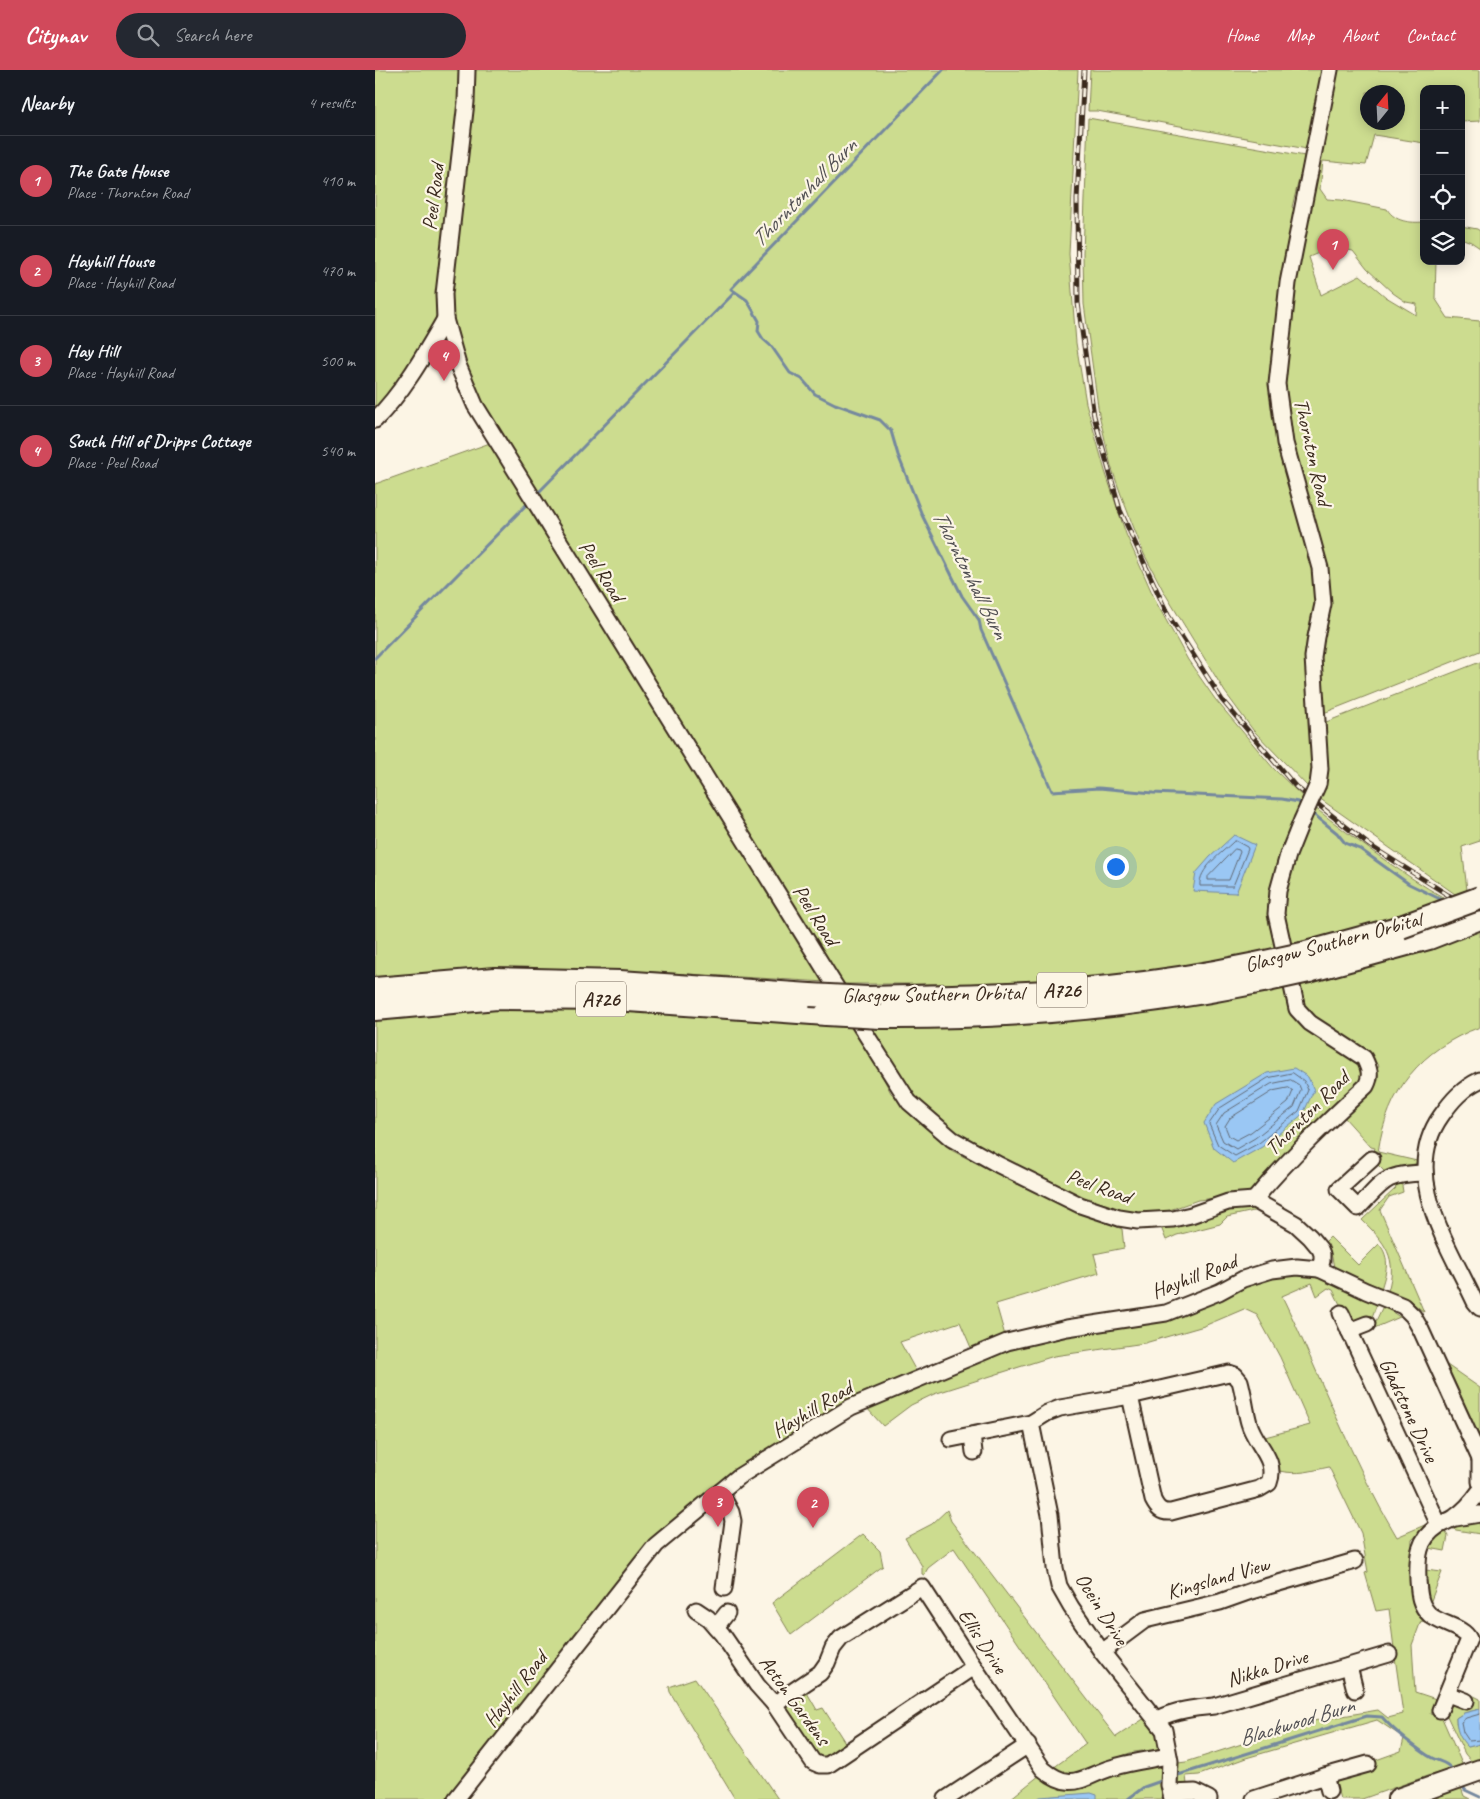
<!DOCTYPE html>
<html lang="en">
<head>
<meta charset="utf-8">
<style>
  body { margin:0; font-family:Caveat,sans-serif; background:#242831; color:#f1f3f6 }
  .controls { position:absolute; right:15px; top:15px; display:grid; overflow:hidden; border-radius:10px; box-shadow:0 2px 12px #0003 }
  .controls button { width:45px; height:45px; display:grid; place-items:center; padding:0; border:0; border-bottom:1px solid #363941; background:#171b24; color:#f1f3f6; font:25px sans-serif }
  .compass { position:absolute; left:985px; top:15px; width:45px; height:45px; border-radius:50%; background:#171b24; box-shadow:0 2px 12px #0003; rotate:18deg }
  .you { position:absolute; left:740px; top:796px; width:18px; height:18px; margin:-12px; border:4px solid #fff; border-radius:50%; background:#1a73e8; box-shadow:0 0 0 8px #1a73e833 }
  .badge { display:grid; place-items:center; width:32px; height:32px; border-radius:50%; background:#d1495b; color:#fff; font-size:16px; font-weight:700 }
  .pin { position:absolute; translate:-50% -41px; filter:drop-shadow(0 1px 2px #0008) }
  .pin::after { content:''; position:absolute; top:26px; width:18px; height:15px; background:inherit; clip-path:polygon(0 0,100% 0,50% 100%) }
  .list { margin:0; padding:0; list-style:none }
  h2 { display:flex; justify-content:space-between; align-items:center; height:65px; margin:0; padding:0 20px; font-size:21px }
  h2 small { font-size:16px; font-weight:400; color:#9ea1a6 }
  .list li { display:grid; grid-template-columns:32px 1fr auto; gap:15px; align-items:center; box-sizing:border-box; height:90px; padding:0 20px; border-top:1px solid #363941 }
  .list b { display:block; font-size:19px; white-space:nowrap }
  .list p { margin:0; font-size:16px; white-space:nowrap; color:#9ea1a6 }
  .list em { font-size:16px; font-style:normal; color:#9ea1a6 }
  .icon { flex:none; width:28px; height:28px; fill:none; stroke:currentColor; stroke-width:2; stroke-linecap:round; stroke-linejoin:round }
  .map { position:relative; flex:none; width:1105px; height:1729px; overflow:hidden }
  header { display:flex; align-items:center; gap:30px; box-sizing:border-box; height:70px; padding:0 25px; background:#d1495b; color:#fff }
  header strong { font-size:24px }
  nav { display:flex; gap:28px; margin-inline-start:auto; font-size:18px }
  .search { width:350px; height:45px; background:#242831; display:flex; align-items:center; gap:12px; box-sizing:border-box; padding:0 18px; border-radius:28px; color:#9ea1a6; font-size:19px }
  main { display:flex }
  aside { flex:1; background:#171b24 }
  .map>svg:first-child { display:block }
  .green { fill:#ccdc8f; stroke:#848356; fill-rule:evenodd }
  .water { fill:#9ac7f4; stroke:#74889e }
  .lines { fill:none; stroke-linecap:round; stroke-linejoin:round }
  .shore { stroke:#616974; stroke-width:1 }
  .stream { stroke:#74889e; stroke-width:3 }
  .minor-casing { stroke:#3b2a1e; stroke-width:19 }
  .major-casing { stroke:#3b2a1e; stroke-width:24 }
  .highway-casing { stroke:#3b2a1e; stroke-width:26 }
  .minor { stroke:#fcf5e5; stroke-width:15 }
  .major { stroke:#fcf5e5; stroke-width:20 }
  .highway { stroke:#fcf5e5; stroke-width:22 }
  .rail-casing { stroke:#3b2a1e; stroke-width:5 }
  .rail { stroke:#fcf5e5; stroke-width:3; stroke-dasharray:9; stroke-linecap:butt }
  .minor-bridge-casing { stroke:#3b2a1e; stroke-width:19; stroke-linecap:butt }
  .highway-bridge-casing { stroke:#3b2a1e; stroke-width:26; stroke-linecap:butt }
  .minor-bridge { stroke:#fcf5e5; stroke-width:15 }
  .highway-bridge { stroke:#fcf5e5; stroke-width:22 }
  .labels { text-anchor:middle; stroke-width:4.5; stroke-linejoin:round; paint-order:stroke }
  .shield { fill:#fcf5e5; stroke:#75675a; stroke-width:1 }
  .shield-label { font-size:20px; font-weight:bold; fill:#3b2a1e }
  .street-label { font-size:21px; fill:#3b2a1e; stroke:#fcf5e5 }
  .water-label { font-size:22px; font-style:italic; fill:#535154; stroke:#fcf5e5 }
</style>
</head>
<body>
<header>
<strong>Citynav</strong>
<div class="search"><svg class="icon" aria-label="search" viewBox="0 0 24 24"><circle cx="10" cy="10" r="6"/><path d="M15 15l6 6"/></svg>Search here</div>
<nav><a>Home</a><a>Map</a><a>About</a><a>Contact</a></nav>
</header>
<main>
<aside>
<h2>Nearby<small>4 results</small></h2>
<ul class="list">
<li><span class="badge">1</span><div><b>The Gate House</b><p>Place · Thornton Road</p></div><em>410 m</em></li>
<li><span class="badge">2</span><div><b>Hayhill House</b><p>Place · Hayhill Road</p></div><em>470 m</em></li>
<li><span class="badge">3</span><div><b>Hay Hill</b><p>Place · Hayhill Road</p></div><em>500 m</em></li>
<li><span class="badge">4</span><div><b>South Hill of Dripps Cottage</b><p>Place · Peel Road</p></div><em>540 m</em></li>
</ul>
</aside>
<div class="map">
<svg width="1105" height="1729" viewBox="0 0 1105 1729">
  <rect width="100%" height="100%" fill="#fcf5e5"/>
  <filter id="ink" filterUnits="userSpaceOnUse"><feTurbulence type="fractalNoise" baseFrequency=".02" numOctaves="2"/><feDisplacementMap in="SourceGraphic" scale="10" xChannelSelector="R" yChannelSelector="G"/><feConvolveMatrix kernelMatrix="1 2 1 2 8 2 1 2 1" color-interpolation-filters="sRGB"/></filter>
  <g filter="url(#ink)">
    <!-- green -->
    <g class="green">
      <polygon points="0,0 86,0 84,51 64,194 61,252 32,305 0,340"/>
      <polygon points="98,0 703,0 694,184 701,273 711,333 730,401 751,464 781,532 813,590 840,629 899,699 929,728 904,793 897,823 893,850 901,879 827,894 744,907 651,914 462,914 101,327 86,285 75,243 76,207"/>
      <polygon points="715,0 950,0 932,79 722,41 713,41"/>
      <path d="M961,0H1105V51L1086,52V19H1049V73L999,65L991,95L948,91L945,119L952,129L966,130L1012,139C1020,152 1035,153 1049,152V191H1061L1060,228L1073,248L1105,251V581L946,644L942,590L948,554L907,308L914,245L933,132L949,68ZM992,22H1022V52H992ZM958,177L978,181L992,199L1018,223L1031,232L1042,234L1041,245L1011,227L985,205L946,225L934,187Z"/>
      <polygon points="713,48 930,86 917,137 922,143 898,304 943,511 939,701 935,719 878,660 850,622 789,522 769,484 745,422 736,396 724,344 709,234 708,183"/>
      <polygon points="1086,156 1102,159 1105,161 1105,178 1096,172 1086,168"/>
      <polygon points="115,373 452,912 278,902 116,902 0,911 0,414"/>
      <polygon points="1105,592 1105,771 1087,777 1092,820 1080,824 944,728 946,654"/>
      <path d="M939,737C982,771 1024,802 1071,829L1010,850L913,875L906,835L913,805Z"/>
      <path d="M1105,857V957C1046,979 1012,1020 1003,1082L1042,1091L1040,1094L1020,1097L1010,1102L1003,1095L1005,1092L998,1084L1000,1078L996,1077L969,1047L986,1030L1004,995L936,948L926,935L921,913Z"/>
      <polygon points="912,914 919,943 987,995 986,1011 878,1124 823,1130 786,1143 744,1143 637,1096 569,1054 538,1028 491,956"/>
      <polygon points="212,934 479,952 516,1023 576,1080 640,1113 747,1159 749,1178 719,1184 724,1203 621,1234 631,1269 597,1280 585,1252 525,1272 542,1303 465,1334 353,1409 267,1480 83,1719 72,1729 0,1729 0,944"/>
      <path d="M1026,1109L1028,1122L1014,1127L1005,1140L1049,1242L1035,1231L1013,1221C1023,1188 1010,1172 987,1150L1021,1118L1017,1113Z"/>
      <polygon points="869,1135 883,1140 852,1147 845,1154 802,1165 791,1170 786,1157 851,1138"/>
      <path d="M955,1167L983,1195L1004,1174C1016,1188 1011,1203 1006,1219L959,1197L956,1183H953L949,1173Z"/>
      <path d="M932,1201L1003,1231L997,1247C993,1249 986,1254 982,1253C972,1252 962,1228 958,1220L953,1218L942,1226L937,1213L907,1226C946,1306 976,1391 1022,1467L1052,1454L1037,1470L1035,1493L1038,1534L1055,1555L1046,1551L1037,1575L1040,1622L1061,1629L1055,1644L1067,1648L1088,1696L1052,1706L987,1729H965L960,1710L1001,1697V1690L1026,1681L1029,1668L1002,1650L871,1688L824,1705L811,1706L812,1714H805L803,1712V1693L811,1692L938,1651L1003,1640L1013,1648L1028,1644L1020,1587L1016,1580L1019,1578L1014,1539L1001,1541L990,1503L993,1502L986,1463L954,1397C935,1401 924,1405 904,1401L900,1384L890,1367L935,1355L905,1287L882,1245L869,1239L829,1256L770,1273L679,1286L559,1324L536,1335L508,1356L490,1336L634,1276L709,1259L779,1252L824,1238L878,1212L899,1206Z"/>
      <polygon points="1008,1236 1025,1247 997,1259 995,1253 1001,1251"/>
      <polygon points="1072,1295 1105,1318 1105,1367"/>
      <path d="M572,1440L576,1451L741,1667L773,1646C779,1656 788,1667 784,1678C774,1682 762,1680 752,1684C726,1693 706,1714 678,1698L711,1674L579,1478L553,1498L549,1505L547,1504V1496L530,1468L557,1454Z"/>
      <polygon points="1098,1452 1105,1453 1105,1464 1081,1460 1076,1458 1084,1454"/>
      <polygon points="1069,1460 1073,1466 1070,1481 1054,1478 1050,1481"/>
      <polygon points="488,1464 505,1481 508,1496 416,1565 397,1533"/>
      <polygon points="1050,1500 1067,1502 1055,1533"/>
      <polygon points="320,1608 403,1729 360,1729 295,1622 294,1617"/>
      <polygon points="431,1621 442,1640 448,1638 471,1674 451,1687 443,1686 412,1641 414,1633"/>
      <path d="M1097,1625L1105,1629V1639L1089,1643L1081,1648C1081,1660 1086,1667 1093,1677L1105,1674V1690L1096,1691L1090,1684L1072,1646L1077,1634L1090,1637Z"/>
      <polygon points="781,1696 786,1698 787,1729 635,1729 665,1705 698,1719 707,1718 754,1701"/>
      <polygon points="1085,1715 1089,1726 1095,1729 1052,1729"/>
    </g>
    <!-- water -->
    <g class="water">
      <polygon points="859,765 880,775 861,823 818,821 821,803 835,787"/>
      <polygon points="919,998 933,1007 939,1020 928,1044 887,1077 858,1093 839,1078 829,1053 841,1034 892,1003"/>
      <path d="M1105,1639V1674L1093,1677C1084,1668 1081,1659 1081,1648L1089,1643Z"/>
      <polygon points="716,1723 722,1725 722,1729 662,1729 665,1727"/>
    </g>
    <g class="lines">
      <!-- shore -->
      <g class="shore">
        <path d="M861,771L872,777L873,779L858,816H825C823,799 847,783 858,772Z"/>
        <polygon points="860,779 864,780 865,782 854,810 833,810 833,807"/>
        <polygon points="918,1003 929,1011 933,1020 924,1041 884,1073 860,1086 843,1075 834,1054 845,1038 893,1008"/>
        <polygon points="916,1010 924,1015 926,1020 919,1037 880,1068 861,1079 848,1071 841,1055 849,1043 896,1014"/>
        <polygon points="914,1018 918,1021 913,1033 876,1062 861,1070 854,1066 850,1056 855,1048 898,1021"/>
        <polyline points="1105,1644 1091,1648 1086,1652 1088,1662 1094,1671 1105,1670"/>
      </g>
      <!-- stream -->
      <g class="stream">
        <polyline points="568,0 356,219 372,230 384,251 383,261 388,269 397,277 415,303 427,309 440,324 460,334 505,350 516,361 523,385 547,445 587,526 604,550 606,560 677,721 724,718 778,723 907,729 923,732 927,735"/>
        <polyline points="162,424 360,222"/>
        <polyline points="0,588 154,432"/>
        <polyline points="936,742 962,763 970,773 985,779 1034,814 1069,831"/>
        <path d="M800,1706L992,1646L1007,1647C1020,1662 1036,1674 1052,1685C1063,1693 1071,1690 1079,1702"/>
        <polyline points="1086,1713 1090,1720 1105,1727"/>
        <polyline points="753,1729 769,1717 789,1710"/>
      </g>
      <!-- minor casing -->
      <g class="minor-casing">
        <g id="minor">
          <polyline points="92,0 91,32 69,224 70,249 83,295 100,335 457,911 534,1032 577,1069 624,1095 705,1135 744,1148 763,1151 798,1149 816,1145 853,1132 879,1130 921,1154 935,1167 945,1179 947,1184 947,1191 944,1199"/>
          <path d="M0,350C29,321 49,285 70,249"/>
          <polyline points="943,714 945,699 938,587 941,567 948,534 945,498 910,373 902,314 913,213 955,0"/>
          <path d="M1105,1010C1088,1018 1077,1030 1066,1046C1024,1105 1075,1177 1100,1232L1105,1238"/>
          <path d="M997,1089L964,1119L983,1138C1009,1111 1009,1104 1049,1103"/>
          <path d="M879,1130C913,1089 952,1052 991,1016C997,1005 994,998 989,988L935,953L922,939L901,844L903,821L913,785L927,750"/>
          <polyline points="966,1243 1064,1455"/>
          <polyline points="974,1261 992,1254"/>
          <polyline points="656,1353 675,1445 680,1498 684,1516 696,1537 727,1582 789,1660 795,1691 794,1715 797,1729"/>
          <polyline points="597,1365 599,1382"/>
          <path d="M576,1369L656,1353L672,1343L685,1338L755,1326L854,1303L860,1305L865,1311C869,1325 870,1339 874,1353C880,1375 903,1389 894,1413L884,1419L796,1442C786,1443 782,1438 778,1430L755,1326"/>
          <polyline points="1105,1388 1105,1412"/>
          <polyline points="345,1422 356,1442 358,1451 349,1518"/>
          <polyline points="1081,1448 1105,1444"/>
          <polyline points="321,1540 333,1548 347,1564 382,1615 399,1634 438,1692 445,1695 453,1695 599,1597"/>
          <polyline points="341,1557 352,1543"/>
          <polyline points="727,1582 770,1550 845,1532 876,1521 980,1491"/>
          <polyline points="974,1596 980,1620"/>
          <polyline points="1073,1624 1091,1631"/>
          <path d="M399,1634L445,1603L452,1593L458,1578L466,1568L547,1517L599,1597L668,1699C697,1723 707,1707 736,1698C754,1692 774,1690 793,1686"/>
          <path d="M1065,1640L1094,1569C1089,1557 1065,1554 1055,1545C1044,1535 1044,1523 1043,1510C1042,1487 1043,1469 1063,1456C1069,1452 1075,1451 1080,1447C1090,1440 1097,1432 1104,1422"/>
          <path d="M782,1649C801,1640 819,1638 839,1636L1014,1584"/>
          <polyline points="950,1706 954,1721"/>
          <polyline points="796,1723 820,1722 834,1729"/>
          <polyline points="81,1729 281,1475 363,1407 476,1337 632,1272 692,1258 791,1243 844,1222 868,1209 897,1200 922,1197 944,1199 991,1221 1028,1236 1038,1246 1046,1260 1105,1389"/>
          <polyline points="571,1729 653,1675"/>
          <polyline points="879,1729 950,1706 993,1694"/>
        </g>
      </g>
      <!-- major casing -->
      <g class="major-casing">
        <polyline id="major" points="1023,1729 1105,1700"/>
      </g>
      <!-- highway casing -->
      <g class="highway-casing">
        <g id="highway">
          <polyline points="927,884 1026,857"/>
          <polyline points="934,901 1054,868 1105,848"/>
          <polyline points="0,919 120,909 245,912 435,925"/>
          <path d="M492,928C573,926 654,925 735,917C784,912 833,904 881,894"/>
          <polyline points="0,939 122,928 239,929 451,944"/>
          <path d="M506,947C635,948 762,937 888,911"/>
        </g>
      </g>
      <!-- minor -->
      <use href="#minor" class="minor"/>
      <!-- major -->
      <use href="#major" class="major"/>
      <!-- highway -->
      <use href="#highway" class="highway"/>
      <!-- rail casing -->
      <g class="rail-casing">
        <polyline id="rail" points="709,0 702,129 703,233 719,346 745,440 793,545 847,630 921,717 994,775 1073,825 1105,840"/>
      </g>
      <!-- rail -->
      <use href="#rail" class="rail"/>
      <!-- minor-bridge casing -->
      <g class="minor-bridge-casing">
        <polyline id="minor-bridge" points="927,750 943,714"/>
      </g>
      <!-- highway-bridge casing -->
      <g class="highway-bridge-casing">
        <g id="highway-bridge">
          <polyline points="1026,857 1105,828"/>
          <polyline points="881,894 927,884"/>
          <polyline points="888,911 934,901"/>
          <polyline points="435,925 492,928"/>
          <polyline points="451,944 506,947"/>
        </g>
      </g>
      <!-- minor-bridge -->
      <use href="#minor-bridge" class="minor-bridge"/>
      <!-- highway-bridge -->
      <use href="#highway-bridge" class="highway-bridge"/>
    </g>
  </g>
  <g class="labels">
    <!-- shield labels -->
    <g class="shield">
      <rect x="662" y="902.5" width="50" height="35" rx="4"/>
      <rect x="201" y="911.5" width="50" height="35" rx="4"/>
    </g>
    <g class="shield-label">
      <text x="687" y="927">A726</text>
      <text x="226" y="936">A726</text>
    </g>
    <!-- street labels -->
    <g class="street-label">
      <text transform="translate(58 127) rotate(-83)" y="7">Peel Road</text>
      <text transform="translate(938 382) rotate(77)" y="7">Thornton Road</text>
      <text transform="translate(227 501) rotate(58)" y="7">Peel Road</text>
      <text transform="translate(441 845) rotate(58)" y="7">Peel Road</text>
      <text transform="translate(958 872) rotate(-15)" y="7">Glasgow Southern Orbital</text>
      <text transform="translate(558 924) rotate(-1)" y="7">Glasgow Southern Orbital</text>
      <text transform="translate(932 1043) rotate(-45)" y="7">Thornton Road</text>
      <text transform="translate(724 1116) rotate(20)" y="7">Peel Road</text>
      <text transform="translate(819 1206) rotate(-21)" y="7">Hayhill Road</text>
      <text transform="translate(437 1339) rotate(-31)" y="7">Hayhill Road</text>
      <text transform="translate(1034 1340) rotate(65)" y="7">Gladstone Drive</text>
      <text transform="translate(843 1508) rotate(-16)" y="7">Kingsland View</text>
      <text transform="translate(727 1539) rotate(58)" y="7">Ocein Drive</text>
      <text transform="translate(608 1571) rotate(57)" y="7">Ellis Drive</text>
      <text transform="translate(892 1598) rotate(-17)" y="7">Nikka Drive</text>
      <text transform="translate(140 1619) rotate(-52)" y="7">Hayhill Road</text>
      <text transform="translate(420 1630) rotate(54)" y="7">Acton Gardens</text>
    </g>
    <!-- water labels -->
    <g class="water-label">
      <text transform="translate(428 122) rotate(-46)" y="8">Thorntonhall Burn</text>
      <text transform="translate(596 504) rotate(63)" y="8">Thorntonhall Burn</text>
      <text transform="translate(921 1651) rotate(-17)" y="8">Blackwood Burn</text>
    </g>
  </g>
</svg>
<div class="controls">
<button>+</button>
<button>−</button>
<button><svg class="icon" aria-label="locate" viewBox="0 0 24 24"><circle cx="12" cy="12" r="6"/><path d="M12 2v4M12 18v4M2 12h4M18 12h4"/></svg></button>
<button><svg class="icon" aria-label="layers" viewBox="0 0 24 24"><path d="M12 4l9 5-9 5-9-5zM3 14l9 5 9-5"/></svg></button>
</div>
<svg class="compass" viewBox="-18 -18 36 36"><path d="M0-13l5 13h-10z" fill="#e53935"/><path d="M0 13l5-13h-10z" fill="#9ea1a6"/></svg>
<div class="you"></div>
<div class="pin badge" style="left:958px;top:200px">1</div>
<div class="pin badge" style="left:438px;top:1458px">2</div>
<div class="pin badge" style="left:343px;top:1457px">3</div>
<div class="pin badge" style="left:69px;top:311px">4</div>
</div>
</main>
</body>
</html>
